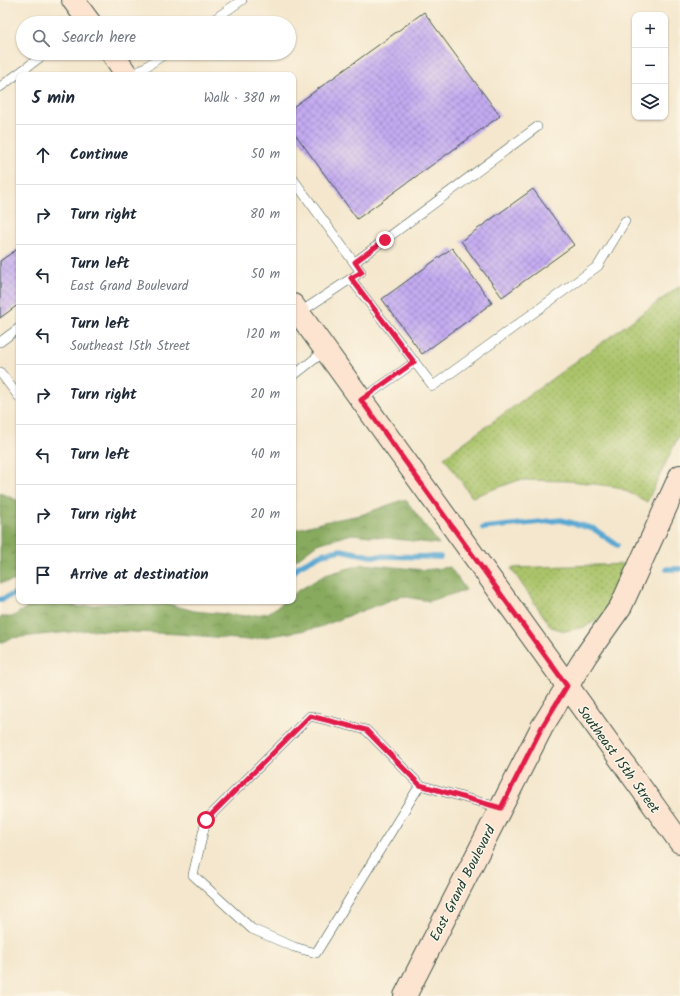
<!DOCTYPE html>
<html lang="en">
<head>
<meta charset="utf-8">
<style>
  body { margin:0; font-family:Kalam,sans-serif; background:#f6f6f7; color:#1f2937 }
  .controls { position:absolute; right:12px; top:12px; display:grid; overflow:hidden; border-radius:8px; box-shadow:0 1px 3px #0004 }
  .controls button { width:36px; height:36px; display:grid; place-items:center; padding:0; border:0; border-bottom:1px solid #e0e1e3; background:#fff; color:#1f2937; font:20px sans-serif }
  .stop { position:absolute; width:12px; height:12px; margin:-9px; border:3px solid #e11d48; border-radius:50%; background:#fff }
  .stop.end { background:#e11d48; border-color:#fff; box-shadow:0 1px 4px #0008 }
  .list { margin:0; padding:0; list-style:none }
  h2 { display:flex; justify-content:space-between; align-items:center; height:52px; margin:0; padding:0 16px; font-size:17px }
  h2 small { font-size:13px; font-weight:400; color:#747a83 }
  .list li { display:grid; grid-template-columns:26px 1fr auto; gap:12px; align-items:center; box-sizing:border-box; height:60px; padding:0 16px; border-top:1px solid #e0e1e3 }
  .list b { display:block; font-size:15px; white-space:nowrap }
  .list p { margin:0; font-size:13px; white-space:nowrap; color:#747a83 }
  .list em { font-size:13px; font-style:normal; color:#747a83 }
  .icon { flex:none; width:22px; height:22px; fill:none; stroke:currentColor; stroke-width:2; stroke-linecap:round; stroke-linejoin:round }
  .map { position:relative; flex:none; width:680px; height:996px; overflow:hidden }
  .search { position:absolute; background:#fff; box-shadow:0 1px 3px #0004; left:16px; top:16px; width:280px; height:44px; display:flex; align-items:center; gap:10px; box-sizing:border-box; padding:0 14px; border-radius:22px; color:#747a83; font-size:15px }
  .panel { position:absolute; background:#fff; box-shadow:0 1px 3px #0004; left:16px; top:72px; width:280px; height:532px; border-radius:8px }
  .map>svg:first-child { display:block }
  .grass { fill:url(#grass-dots); stroke:#65804f }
  .forest { fill:url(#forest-crowns); stroke:#547449 }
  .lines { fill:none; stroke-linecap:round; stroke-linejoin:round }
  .stream { stroke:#59a7d2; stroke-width:5.5 }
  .building { fill:url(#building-cross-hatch) }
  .lane-casing { stroke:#3f564b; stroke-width:10 }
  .secondary-casing { stroke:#3f564b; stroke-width:24 }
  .lane { stroke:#fff; stroke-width:9 }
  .secondary { stroke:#fde4d0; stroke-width:22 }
  .route { stroke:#e11d48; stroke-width:5 }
  .labels { text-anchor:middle; stroke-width:3; stroke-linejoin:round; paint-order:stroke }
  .street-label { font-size:14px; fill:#1f3d34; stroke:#fcf5e5 }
</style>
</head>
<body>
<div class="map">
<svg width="680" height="996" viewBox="0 0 680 996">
  <defs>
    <pattern id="grass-dots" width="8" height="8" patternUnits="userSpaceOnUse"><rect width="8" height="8" fill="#abc46a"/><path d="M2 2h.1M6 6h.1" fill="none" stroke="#8ba058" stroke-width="1.8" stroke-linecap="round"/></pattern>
    <pattern id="forest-crowns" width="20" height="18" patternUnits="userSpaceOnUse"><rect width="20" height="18" fill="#88aa5e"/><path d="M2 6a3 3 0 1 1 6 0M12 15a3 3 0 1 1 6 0" fill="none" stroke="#6f8c4e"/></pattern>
    <pattern id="building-cross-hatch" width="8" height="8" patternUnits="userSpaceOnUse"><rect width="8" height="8" fill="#c5abf2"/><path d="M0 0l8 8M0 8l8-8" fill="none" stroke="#9f8cc5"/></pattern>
  </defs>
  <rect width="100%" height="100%" fill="#fcf5e5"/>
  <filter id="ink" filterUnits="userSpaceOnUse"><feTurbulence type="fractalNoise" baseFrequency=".025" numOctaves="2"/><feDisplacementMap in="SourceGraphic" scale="8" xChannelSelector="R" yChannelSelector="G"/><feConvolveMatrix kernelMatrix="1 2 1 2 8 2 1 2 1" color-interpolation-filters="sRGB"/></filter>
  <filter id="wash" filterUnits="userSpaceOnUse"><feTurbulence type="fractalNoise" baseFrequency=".012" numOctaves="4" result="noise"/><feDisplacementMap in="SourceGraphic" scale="16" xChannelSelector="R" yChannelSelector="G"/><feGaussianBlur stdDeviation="0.9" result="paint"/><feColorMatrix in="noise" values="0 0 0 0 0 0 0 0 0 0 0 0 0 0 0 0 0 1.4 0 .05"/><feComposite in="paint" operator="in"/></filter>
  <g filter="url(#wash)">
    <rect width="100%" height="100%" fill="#f4e7cd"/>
    <!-- grass -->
    <g class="grass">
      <polygon points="680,286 680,433 647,502 618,487 571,481 519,480 472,497 444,457"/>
      <polygon points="626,564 622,580 605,615 585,627 565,631 551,627 511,568"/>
    </g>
    <!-- forest -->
    <g class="forest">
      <polygon points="0,493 19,501 19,580 0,583"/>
      <polygon points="405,499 439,544 352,534 317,544 293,562 293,530 333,520 361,515"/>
      <polygon points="364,564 424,570 450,567 466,590 429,601 401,596 317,628 248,640 179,634 89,630 11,638 0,643 0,617 12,617 34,603 60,602 80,607 105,604 158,601 194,611 247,616 268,613 286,601 293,601 293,595 296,592 325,575"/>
    </g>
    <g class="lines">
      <!-- stream -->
      <g class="stream">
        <polyline points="483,528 561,520 594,529 617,545"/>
        <polyline points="667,569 680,569"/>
        <polyline points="293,573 299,566 322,554 341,550 370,556 440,557"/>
        <polyline points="0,600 19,592"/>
      </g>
    </g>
    <g id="blocks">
      <!-- building -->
      <g class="building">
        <polygon points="424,12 500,116 357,219 293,131 293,107"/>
        <polygon points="533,189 574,245 502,297 461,241"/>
        <polygon points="19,248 19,304 0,318 0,261"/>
        <polygon points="452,248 492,303 422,354 382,299"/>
      </g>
    </g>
  </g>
  <g filter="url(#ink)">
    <use href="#blocks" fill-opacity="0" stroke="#3f564b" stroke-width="1"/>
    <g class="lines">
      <!-- lane casing -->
      <g class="lane-casing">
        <g id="lane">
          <polyline points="209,23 242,0"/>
          <polyline points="134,75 166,53"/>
          <polyline points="0,87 46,53"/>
          <polyline points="293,179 361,272 299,313"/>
          <polyline points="355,262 537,127"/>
          <polyline points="351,279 433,386 598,266 625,221"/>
          <polyline points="0,342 19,328"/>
          <polyline points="0,372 19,397"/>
          <polyline points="293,376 326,350"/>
          <polyline points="361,400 415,362"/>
          <polyline points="420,785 366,730 310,716 206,820 193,875 252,929 294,947 316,953 420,785 501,808"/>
        </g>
      </g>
      <!-- secondary casing -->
      <g class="secondary-casing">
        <g id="secondary">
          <polyline points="73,0 90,23"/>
          <polyline points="112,53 127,75"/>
          <polyline points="293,305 680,842"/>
          <polyline points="405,996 542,727 587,654 621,606 680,476"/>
        </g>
      </g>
      <!-- lane -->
      <use href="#lane" class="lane"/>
      <!-- secondary -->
      <use href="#secondary" class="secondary"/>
    </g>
  </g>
  <g class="lines" filter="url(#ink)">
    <!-- route -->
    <polyline class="route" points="206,820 310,716 366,730 420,785 501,808 542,727 567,686 361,400 414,362 351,278 362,272 355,262 385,240"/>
  </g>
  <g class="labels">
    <!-- street labels -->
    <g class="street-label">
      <text transform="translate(619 759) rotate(54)" y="5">Southeast 15th Street</text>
      <text transform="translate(462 883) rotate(-63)" y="5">East Grand Boulevard</text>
    </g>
  </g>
</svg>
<div class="controls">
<button>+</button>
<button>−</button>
<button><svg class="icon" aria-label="layers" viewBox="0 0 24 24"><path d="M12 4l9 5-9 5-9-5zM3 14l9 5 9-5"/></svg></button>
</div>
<div class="stop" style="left:206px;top:820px"></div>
<div class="stop end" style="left:385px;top:240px"></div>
<div class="search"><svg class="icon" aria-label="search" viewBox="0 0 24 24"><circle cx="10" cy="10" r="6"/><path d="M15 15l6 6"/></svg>Search here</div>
<section class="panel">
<h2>5 min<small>Walk · 380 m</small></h2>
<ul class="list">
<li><svg class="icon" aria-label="ahead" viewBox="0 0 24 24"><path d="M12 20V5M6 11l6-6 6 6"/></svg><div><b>Continue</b></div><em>50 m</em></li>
<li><svg class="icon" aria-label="right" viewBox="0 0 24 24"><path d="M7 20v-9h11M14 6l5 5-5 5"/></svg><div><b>Turn right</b></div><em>80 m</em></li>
<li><svg class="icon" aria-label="left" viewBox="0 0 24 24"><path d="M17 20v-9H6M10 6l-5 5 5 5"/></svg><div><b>Turn left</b><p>East Grand Boulevard</p></div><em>50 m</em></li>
<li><svg class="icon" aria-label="left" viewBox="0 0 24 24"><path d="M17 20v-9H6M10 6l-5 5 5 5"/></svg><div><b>Turn left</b><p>Southeast 15th Street</p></div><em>120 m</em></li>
<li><svg class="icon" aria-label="right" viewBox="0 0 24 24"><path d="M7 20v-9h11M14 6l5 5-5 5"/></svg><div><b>Turn right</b></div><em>20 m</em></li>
<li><svg class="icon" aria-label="left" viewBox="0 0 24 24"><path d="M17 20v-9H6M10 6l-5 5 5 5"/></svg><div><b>Turn left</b></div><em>40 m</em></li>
<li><svg class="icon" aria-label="right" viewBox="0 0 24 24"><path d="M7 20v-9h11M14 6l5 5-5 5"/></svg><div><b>Turn right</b></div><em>20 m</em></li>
<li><svg class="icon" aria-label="arrive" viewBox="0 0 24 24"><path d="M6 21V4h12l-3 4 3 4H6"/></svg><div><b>Arrive at destination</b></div></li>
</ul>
</section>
</div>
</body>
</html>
